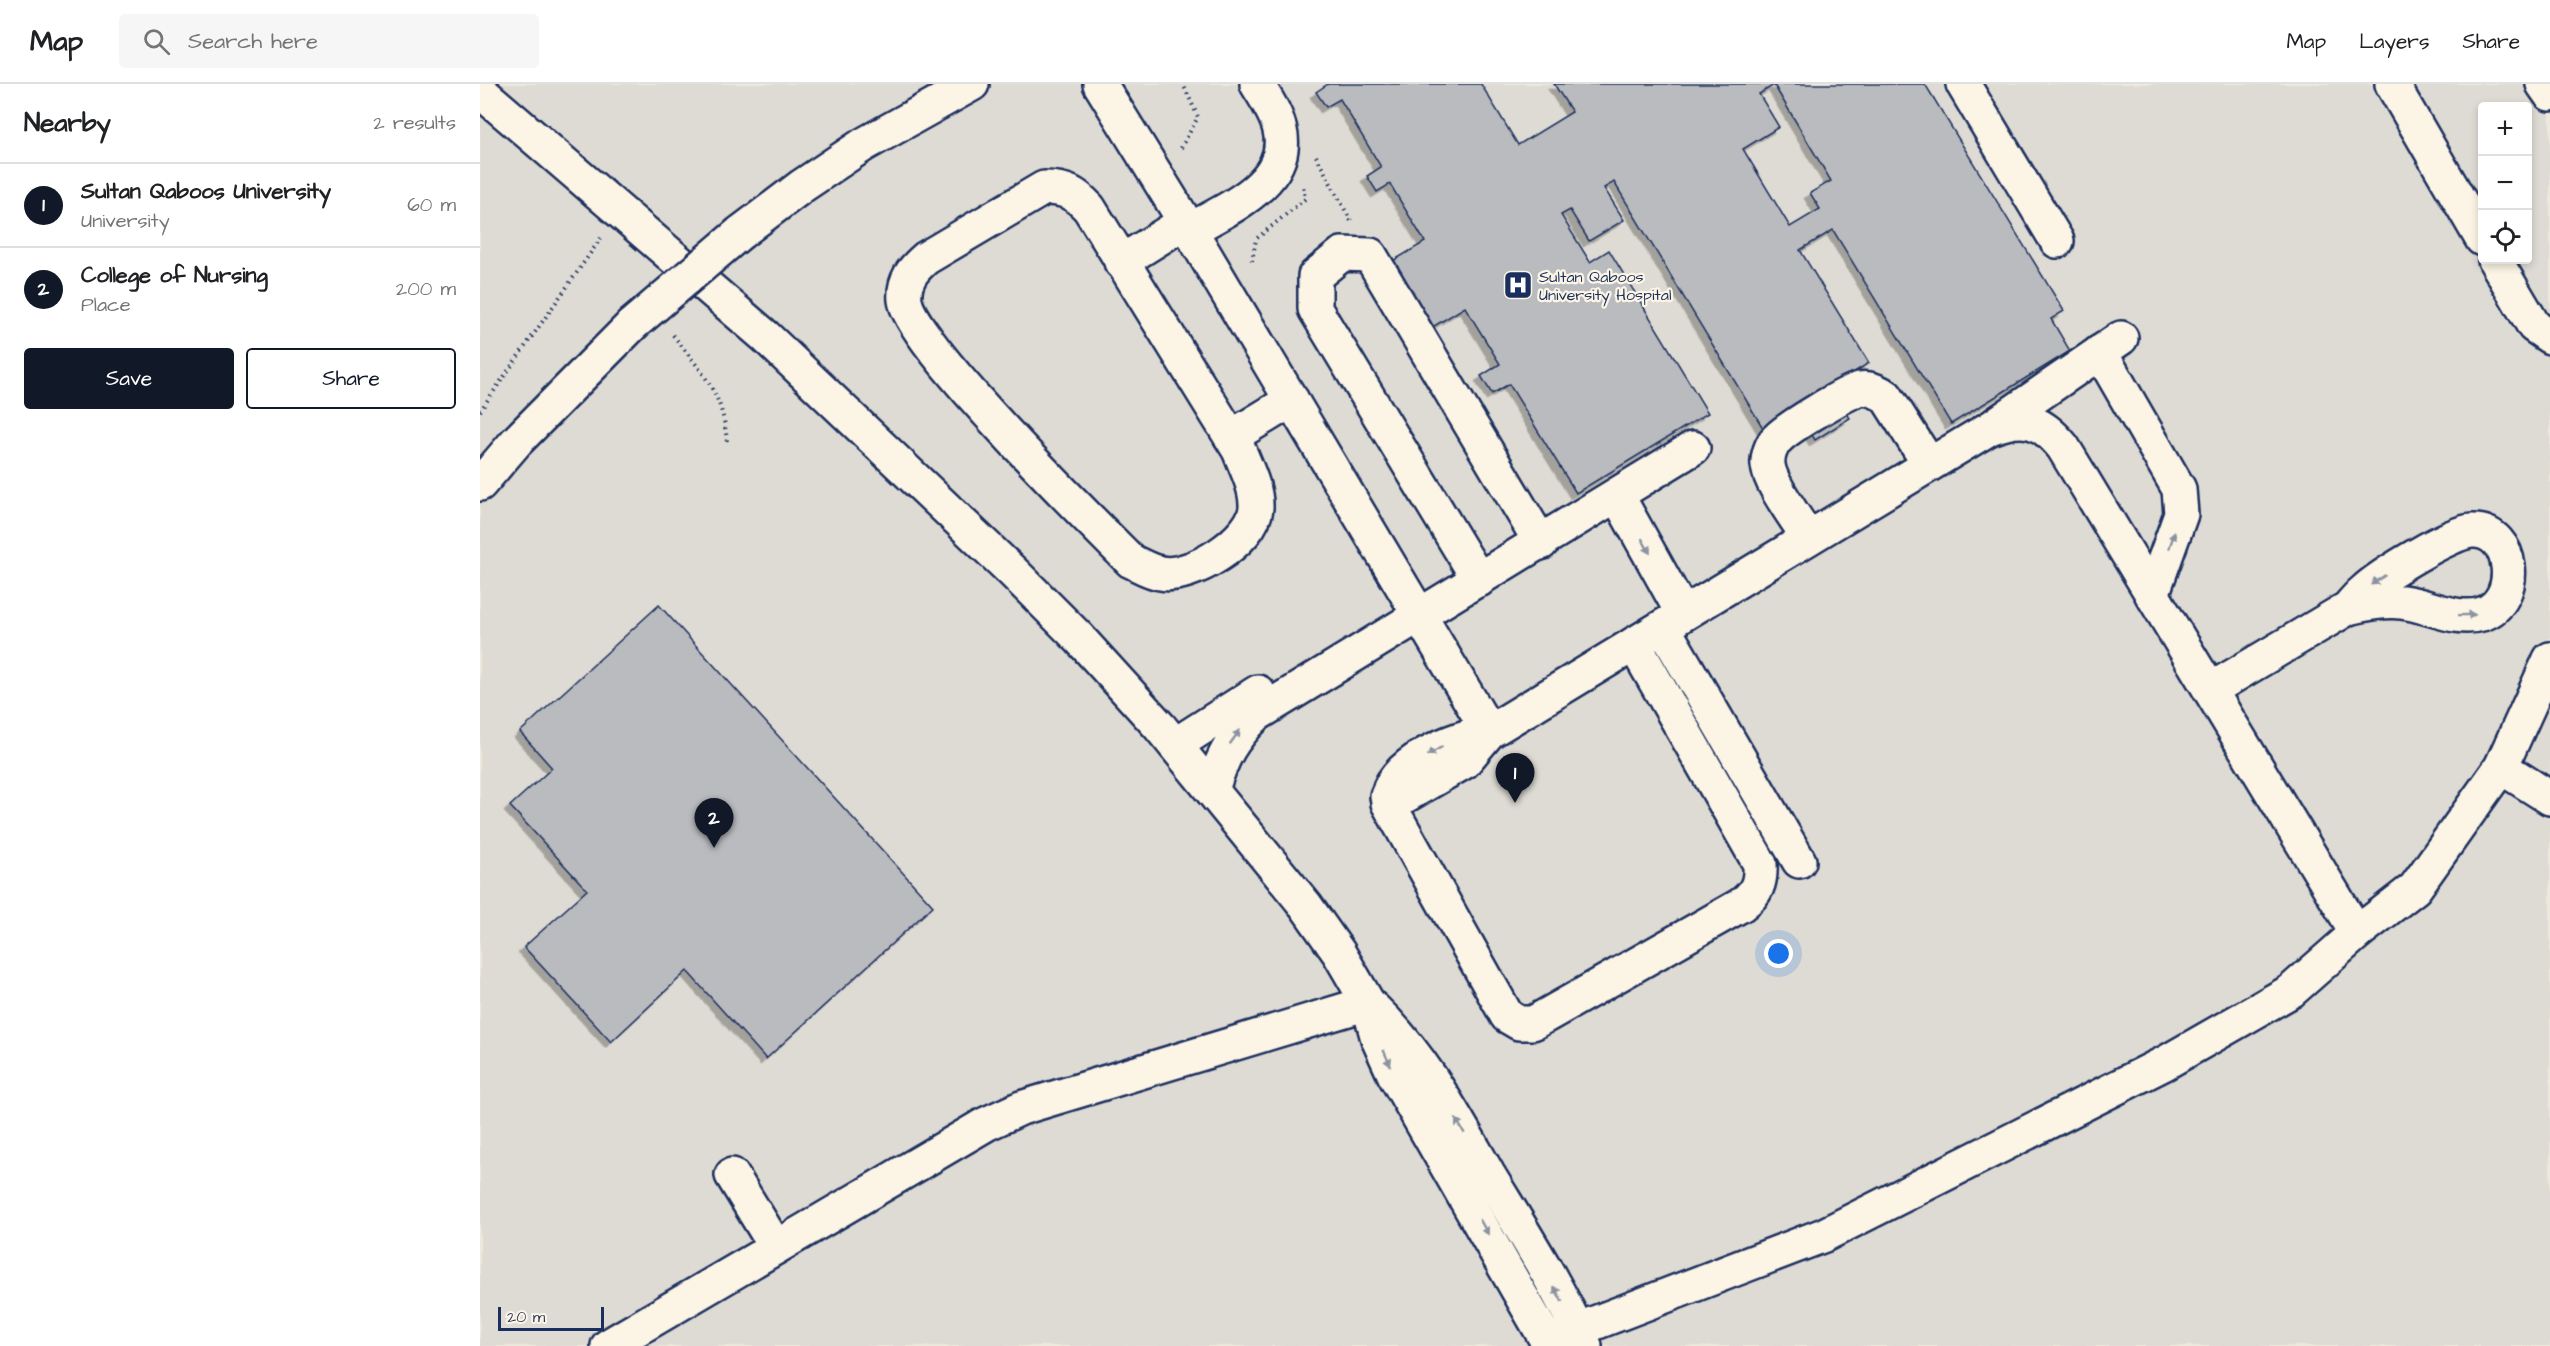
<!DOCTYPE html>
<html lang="en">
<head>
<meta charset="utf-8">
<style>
  body { margin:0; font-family:"Architects Daughter",sans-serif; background:#f6f6f6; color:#202124 }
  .controls { position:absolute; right:18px; top:18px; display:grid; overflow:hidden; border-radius:6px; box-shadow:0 3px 9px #0003 }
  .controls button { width:54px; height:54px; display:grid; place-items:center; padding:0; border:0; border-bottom:2px solid #e0e0e0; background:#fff; color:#202124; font:30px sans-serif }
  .scale { position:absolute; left:18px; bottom:15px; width:106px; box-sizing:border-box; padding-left:6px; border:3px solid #1b2f5e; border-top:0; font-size:16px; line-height:21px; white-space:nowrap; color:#1b2f5e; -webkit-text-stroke:4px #fcf5e5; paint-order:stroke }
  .you { position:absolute; left:1299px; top:870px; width:21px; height:21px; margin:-15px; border:4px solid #fff; border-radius:50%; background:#1a73e8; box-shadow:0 0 0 9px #1a73e833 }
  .badge { display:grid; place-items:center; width:39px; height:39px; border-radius:50%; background:#111827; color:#fff; font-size:20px; font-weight:700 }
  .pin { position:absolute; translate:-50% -50px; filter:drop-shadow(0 2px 3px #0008) }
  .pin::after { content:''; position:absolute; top:32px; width:21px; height:18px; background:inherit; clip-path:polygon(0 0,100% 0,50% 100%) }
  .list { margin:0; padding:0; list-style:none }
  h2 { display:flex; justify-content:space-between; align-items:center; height:78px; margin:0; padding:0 24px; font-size:26px }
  h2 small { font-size:20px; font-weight:400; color:#757577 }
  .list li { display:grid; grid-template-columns:39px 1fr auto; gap:18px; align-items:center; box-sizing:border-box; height:84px; padding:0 24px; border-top:2px solid #e0e0e0 }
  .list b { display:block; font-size:22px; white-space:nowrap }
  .list p { margin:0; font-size:20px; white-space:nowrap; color:#757577 }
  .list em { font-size:20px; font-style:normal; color:#757577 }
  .actions { display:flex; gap:12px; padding:18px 24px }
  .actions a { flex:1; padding:14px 0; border:2px solid #111827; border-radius:6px; text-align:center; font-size:21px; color:#111827 }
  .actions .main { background:#111827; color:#fff }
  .icon { flex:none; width:33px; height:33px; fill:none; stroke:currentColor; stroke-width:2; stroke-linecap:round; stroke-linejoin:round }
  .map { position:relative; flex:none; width:2070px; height:1262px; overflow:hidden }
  header { display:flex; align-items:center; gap:36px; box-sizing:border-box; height:84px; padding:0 30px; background:#fff; border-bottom:2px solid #e0e0e0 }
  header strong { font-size:28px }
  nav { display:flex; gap:33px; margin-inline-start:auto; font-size:21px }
  .search { width:420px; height:54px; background:#f6f6f6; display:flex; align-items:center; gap:15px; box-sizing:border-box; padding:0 21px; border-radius:6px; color:#757577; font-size:22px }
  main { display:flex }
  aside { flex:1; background:#fff }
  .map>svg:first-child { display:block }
  .built { fill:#dedbd4; fill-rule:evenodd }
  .building { fill:#babbbe; stroke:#1b2f5e; stroke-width:1.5; fill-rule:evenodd; filter:url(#shadow) }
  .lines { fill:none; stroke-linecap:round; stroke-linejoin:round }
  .minor-casing { stroke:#1b2f5e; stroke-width:38 }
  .path { stroke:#1b2f5e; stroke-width:4; stroke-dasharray:1.5 4.5; stroke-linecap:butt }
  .minor { stroke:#fcf5e5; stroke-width:33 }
  .minor-bridge-casing { stroke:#1b2f5e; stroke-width:38; stroke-linecap:butt }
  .minor-bridge { stroke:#fcf5e5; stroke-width:33 }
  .oneway { fill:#8c92a2 }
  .labels { text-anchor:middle; stroke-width:4.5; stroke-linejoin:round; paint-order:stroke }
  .poi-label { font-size:16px; fill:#1b2f5e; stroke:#fcf5e5; text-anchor:start }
</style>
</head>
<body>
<header>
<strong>Map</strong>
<div class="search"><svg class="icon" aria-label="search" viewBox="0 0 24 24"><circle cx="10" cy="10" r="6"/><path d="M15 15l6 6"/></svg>Search here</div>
<nav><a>Map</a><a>Layers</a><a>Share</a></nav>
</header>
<main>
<aside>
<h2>Nearby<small>2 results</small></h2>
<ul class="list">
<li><span class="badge">1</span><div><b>Sultan Qaboos University</b><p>University</p></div><em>60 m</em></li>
<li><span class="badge">2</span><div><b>College of Nursing</b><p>Place</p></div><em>200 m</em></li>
</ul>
<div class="actions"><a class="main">Save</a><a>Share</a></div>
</aside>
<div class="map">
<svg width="2070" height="1262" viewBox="0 0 2070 1262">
  <defs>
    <filter id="shadow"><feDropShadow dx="-5.5" dy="5.5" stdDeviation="0" flood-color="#0004"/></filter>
  </defs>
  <rect width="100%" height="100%" fill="#eee9dd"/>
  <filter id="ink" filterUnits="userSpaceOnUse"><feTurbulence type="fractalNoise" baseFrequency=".0167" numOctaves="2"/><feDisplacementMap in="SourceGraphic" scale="12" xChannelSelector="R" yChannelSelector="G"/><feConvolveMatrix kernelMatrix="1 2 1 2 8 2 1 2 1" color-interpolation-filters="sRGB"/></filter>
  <g filter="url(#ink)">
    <!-- built -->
    <path class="built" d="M0,0H2070V1262H0ZM2002,22H2048V176H2002Z"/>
    <!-- building -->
    <g class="building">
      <path d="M848,0H1001L1038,61L1092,28L1074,0H1445L1584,227L1571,235L1590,267L1471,340L1353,146L1320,166L1389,279L1350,303L1370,334L1335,356L1316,324L1283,344L1134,98L1124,104L1144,136L1109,157L1090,126L1081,131L1110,178L1129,166L1228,329L1096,409L1029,300L1012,310L1001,292L1020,280L985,223L951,244L911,178L945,158L910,100L897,108L887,92L901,83L860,15L846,23L836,8ZM1294,1L1351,97L1330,109L1340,125L1310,143L1263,65L1299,43L1279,10Z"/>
      <polygon points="179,521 453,822 286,975 207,887 131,958 44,863 107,806 30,722 72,684 40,648"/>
    </g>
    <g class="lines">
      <!-- minor casing -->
      <g class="minor-casing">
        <g id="minor">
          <polyline points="620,0 710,146 1009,648"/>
          <polyline points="1483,0 1577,157"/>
          <polyline points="1912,0 2002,155"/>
          <polyline points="2063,0 2070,10"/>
          <polyline points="0,7 285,252 533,488 599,554 680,643 826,822 859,869 888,919 898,955 914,990 1070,1262"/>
          <path d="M564,104C585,104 595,109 609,124L759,366C766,384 777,404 776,424C773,456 711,495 681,489C671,488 660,481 651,477C612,438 430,258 425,216C423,197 433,185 446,174Z"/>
          <path d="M710,146C746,125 812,99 800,46C796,29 786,15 777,0"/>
          <polyline points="260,149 322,102 383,61 492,0"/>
          <polyline points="2015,176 2054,242 2070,253"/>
          <polyline points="641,178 705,138"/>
          <polyline points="1620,268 1699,405 1701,430 1672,511"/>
          <polyline points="1516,340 1641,254"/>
          <polyline points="751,353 812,316"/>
          <polyline points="0,400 36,358 152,241"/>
          <polyline points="1137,411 1203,530"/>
          <path d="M1328,454C1318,436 1290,401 1288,381C1287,373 1291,361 1297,355C1307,344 1366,308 1380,305C1390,303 1398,308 1406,312L1449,380"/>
          <polyline points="999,496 835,225 835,192 862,170 890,171 1061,459"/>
          <polyline points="1183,543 1319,777"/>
          <path d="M1730,606L1868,524C1873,518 1878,512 1884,507C1900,492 1971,448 1992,447C2035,445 2042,517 2002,530C1976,538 1949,521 1922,518C1904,516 1886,520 1868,524"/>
          <path d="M1009,648C979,651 903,681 908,719L1027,932L1039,939H1053L1261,821C1277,809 1281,799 1280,780L1154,560"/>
          <polyline points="695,661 778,608"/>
          <polyline points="2021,683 2070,714"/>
          <path d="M732,706C742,673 751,656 776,631L1213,364"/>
          <path d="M907,712H925L984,678L1009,648L1510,344C1543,331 1560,335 1583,363L1877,849"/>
          <path d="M893,924C943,972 974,1031 1008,1090C1042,1146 1078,1202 1105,1262"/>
          <polyline points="252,1091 296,1163"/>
          <polyline points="1068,1257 1344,1151 1685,979 1811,907 1877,849 1935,804 2021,683 2070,575"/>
          <polyline points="128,1262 506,1040 541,1024 888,919"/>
        </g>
      </g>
      <!-- path -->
      <g class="path">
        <polyline points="701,64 718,33 703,0"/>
        <polyline points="836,72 871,137"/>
        <polyline points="772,177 776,155 825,115 823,101"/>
        <path d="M193,251C223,290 244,309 247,360"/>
        <polyline points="0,327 121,154"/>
      </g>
      <!-- minor -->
      <use href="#minor" class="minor"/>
      <!-- minor-bridge casing -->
      <g class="minor-bridge-casing">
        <polyline id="minor-bridge" points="152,241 260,149"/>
      </g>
      <!-- minor-bridge -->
      <use href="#minor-bridge" class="minor-bridge"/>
    </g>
    <!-- one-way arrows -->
    <defs><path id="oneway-solid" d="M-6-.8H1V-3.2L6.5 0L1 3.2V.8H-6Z" transform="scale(1.5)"/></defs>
    <g class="oneway">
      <use href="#oneway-solid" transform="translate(1692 456) rotate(-71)"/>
      <use href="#oneway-solid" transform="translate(1166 462) rotate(61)"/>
      <use href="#oneway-solid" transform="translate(1898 496) rotate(146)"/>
      <use href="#oneway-solid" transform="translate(1987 531) rotate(-1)"/>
      <use href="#oneway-solid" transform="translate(755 653) rotate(-54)"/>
      <use href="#oneway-solid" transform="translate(955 667) rotate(149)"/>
      <use href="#oneway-solid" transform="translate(907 974) rotate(66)"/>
      <use href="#oneway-solid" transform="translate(980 1042) rotate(-121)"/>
      <use href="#oneway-solid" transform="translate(1004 1143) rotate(60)"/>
      <use href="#oneway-solid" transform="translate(1078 1210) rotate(-119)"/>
    </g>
  </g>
  <!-- icons -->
  <defs>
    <g id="hospital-square" transform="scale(1.5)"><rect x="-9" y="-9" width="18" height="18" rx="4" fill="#1b2f5e" stroke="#fcf5e5"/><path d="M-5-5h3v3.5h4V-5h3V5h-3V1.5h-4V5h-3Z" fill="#fff"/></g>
  </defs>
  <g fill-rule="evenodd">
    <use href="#hospital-square" x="1038" y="201"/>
  </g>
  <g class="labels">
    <!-- poi labels -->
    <g class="poi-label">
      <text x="1059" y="198">Sultan Qaboos<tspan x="1059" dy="18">University Hospital</tspan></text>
    </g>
  </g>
</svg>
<div class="controls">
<button>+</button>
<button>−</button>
<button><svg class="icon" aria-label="locate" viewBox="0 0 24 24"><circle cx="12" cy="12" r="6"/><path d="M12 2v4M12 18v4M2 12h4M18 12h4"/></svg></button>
</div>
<div class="scale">20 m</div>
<div class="you"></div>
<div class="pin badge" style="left:1035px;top:719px">1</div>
<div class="pin badge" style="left:234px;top:764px">2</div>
</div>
</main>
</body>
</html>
